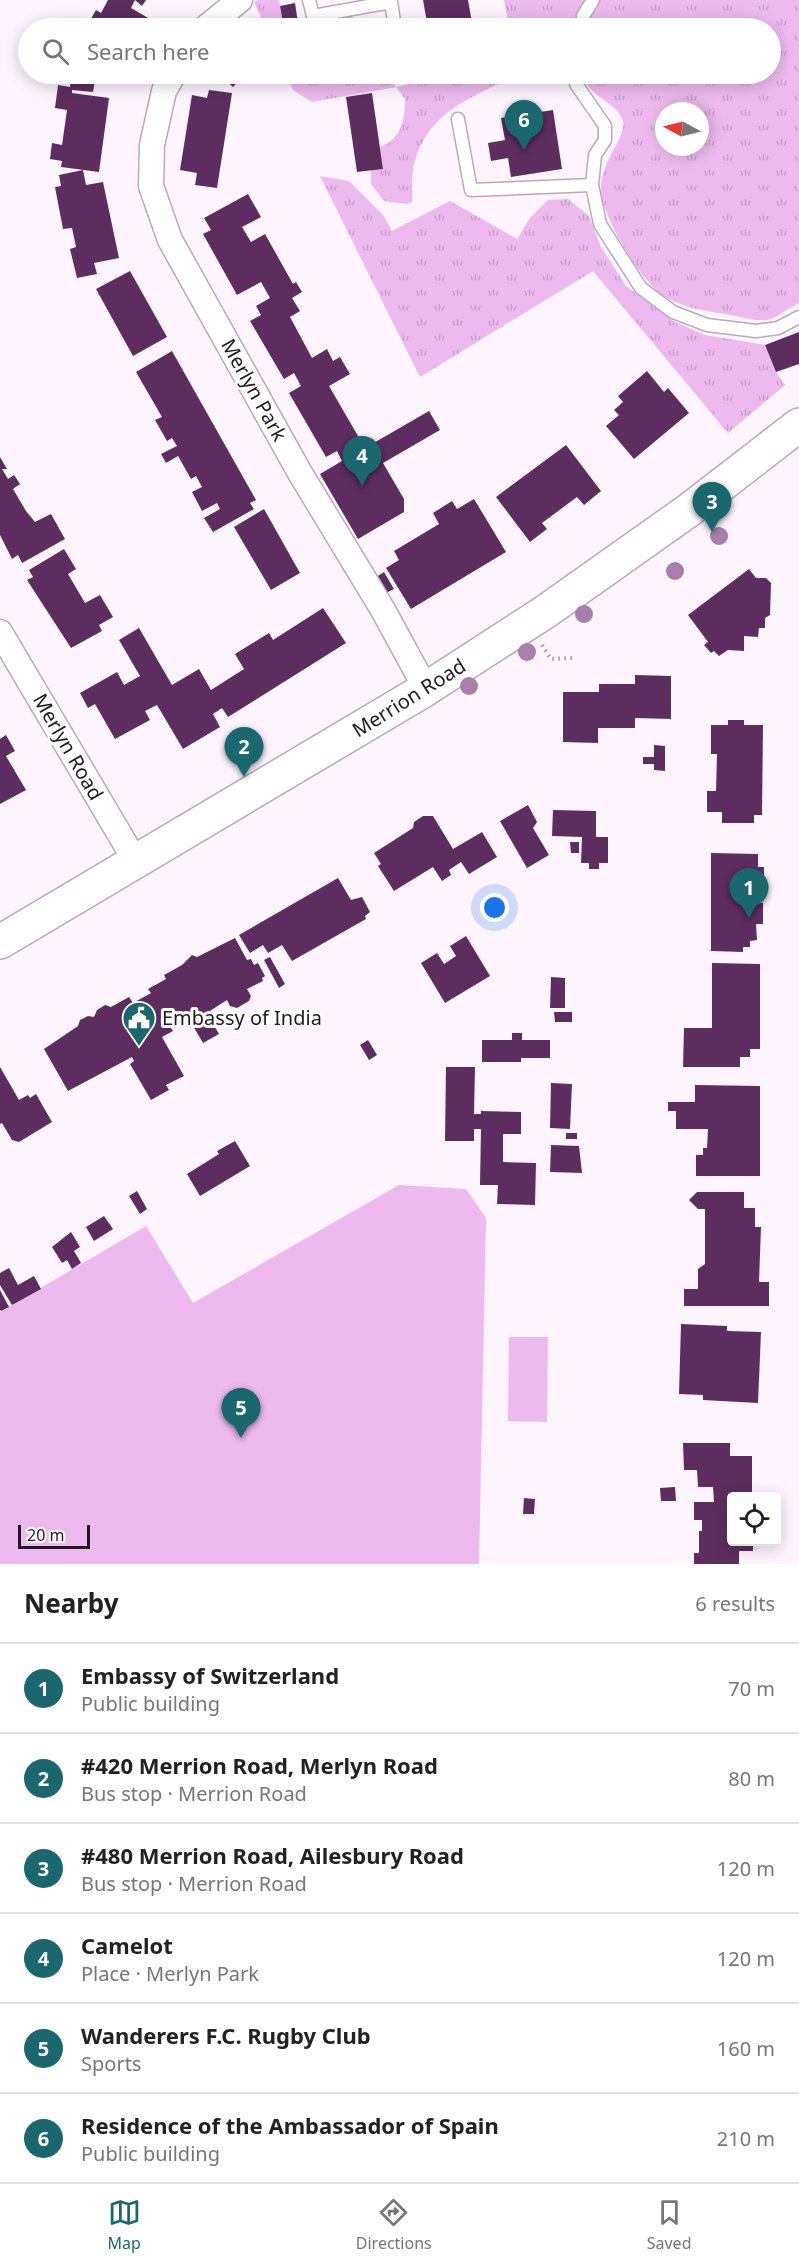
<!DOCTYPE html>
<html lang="en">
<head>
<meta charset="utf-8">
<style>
  body { margin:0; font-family:"Noto Sans",sans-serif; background:#f6f6f6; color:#222 }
  .controls { position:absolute; right:18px; bottom:18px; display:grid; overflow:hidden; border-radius:6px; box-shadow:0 3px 15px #0003 }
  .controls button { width:54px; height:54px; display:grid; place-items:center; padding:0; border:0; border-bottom:2px solid #e0e0e0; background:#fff; color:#222; font:30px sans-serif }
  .compass { position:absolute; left:655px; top:102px; width:54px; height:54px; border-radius:50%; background:#fff; box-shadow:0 3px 15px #0003; rotate:277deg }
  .scale { position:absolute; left:18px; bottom:15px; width:72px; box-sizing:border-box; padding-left:6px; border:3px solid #201a20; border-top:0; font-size:16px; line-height:21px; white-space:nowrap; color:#201a20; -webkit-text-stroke:4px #fff; paint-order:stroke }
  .you { position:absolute; left:495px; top:908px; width:21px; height:21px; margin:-15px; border:4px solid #fff; border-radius:50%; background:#1a73e8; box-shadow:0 0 0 9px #1a73e833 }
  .badge { display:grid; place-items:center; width:39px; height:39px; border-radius:50%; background:#1a676d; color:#fff; font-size:20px; font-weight:700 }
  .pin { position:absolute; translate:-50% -50px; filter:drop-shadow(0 2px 3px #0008) }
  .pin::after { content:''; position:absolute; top:32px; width:21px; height:18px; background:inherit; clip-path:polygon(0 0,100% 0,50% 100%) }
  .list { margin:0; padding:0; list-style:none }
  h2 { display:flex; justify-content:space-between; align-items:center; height:78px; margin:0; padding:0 24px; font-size:26px }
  h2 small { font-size:20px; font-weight:400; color:#767676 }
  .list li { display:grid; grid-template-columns:39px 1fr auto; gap:18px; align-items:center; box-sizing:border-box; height:90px; padding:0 24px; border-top:2px solid #e0e0e0 }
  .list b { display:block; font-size:22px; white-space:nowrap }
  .list p { margin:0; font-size:20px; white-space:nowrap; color:#767676 }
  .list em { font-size:20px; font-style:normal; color:#767676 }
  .icon { flex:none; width:33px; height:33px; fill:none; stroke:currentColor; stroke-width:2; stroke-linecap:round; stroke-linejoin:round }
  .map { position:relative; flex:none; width:799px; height:1564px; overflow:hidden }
  .search { position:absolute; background:#fff; box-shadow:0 3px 15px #0003; left:18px; right:18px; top:18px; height:66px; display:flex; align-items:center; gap:15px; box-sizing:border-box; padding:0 21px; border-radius:33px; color:#767676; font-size:22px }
  .sheet { height:618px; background:#fff }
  nav { display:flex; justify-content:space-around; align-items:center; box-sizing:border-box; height:84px; border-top:2px solid #e0e0e0; background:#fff; font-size:16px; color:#767676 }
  nav a { display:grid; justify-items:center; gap:3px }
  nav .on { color:#1a676d }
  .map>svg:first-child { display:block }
  .grass { fill:url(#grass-tufts); fill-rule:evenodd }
  .garden { fill:#edb9ee }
  .building { fill:#5e2d60 }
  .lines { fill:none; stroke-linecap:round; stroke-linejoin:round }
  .service-casing { stroke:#b9aab9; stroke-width:15 }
  .minor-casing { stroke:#b9aab9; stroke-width:27 }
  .secondary-casing { stroke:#b9aab9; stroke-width:36 }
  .path { stroke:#9e979e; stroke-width:4; stroke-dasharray:1.5 4.5; stroke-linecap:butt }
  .service { stroke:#fff; stroke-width:12 }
  .minor { stroke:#fff; stroke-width:24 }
  .secondary { stroke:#fff; stroke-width:33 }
  .tree { fill:#a77fa9 }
  .labels { text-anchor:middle; stroke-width:6; stroke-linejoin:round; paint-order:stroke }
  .street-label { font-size:20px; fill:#201a20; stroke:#fff }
  .poi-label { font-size:20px; fill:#201a20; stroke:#fff; text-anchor:start }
</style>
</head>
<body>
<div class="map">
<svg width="799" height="1564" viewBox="0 0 799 1564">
  <defs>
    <pattern id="grass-tufts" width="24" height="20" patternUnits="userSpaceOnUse" patternTransform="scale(1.5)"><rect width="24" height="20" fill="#edb9ee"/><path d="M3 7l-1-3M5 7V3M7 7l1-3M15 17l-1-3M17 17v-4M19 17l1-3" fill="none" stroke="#cb9ecc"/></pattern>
  </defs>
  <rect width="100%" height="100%" fill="#fdf4fd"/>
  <!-- grass -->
  <g class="grass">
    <polygon points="258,0 279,0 284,28 266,28 254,2"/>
    <polygon points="504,0 588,0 573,28 509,28"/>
    <path d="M598,0H799V303C790,307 781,315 771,319C761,323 742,317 731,315C708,311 686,309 665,297C642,283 608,225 602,198C595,166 627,139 623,121C618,104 597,99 588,86C586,83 584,77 583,74H770V28H587L588,18ZM664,111H700V147H664Z"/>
    <polygon points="351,16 366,28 306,28 305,22"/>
    <path d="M286,74H386L396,87L454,74H517C475,98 432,107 415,160C411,172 413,189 412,202L407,204L384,201L371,184V170L383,168L380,147C401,140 405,119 405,99L396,87L312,102L293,90Z"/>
    <polygon points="320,176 349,181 383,215 392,231 450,201 517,239 530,218 548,200 568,199 589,216 601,247 626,286 673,321 705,335 765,345 776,372 785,385 728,433 593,271 420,377"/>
  </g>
  <!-- garden -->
  <g class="garden">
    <polygon points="399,1185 466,1189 486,1218 479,1564 0,1564 0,1312 146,1226 193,1303"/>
    <polygon points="509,1337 548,1337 547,1422 508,1421"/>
  </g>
  <!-- building -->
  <g class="building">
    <polygon points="108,0 146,0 142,6 135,0 131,8 150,19 145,28 87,26 96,10 101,13"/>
    <polygon points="423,0 468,0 473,28 428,28"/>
    <polygon points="295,3 298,23 294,28 284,28 280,6"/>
    <polygon points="71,74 96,74 93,92 72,90 72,93 109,98 99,172 61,167 62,161 50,159 52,143 62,145 67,110 55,108 58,85 70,87"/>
    <polygon points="102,74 122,74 118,82"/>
    <polygon points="219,74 245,74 233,87"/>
    <polygon points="209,90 232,93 217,188 195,185 197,173 180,170 192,95 207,98"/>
    <polygon points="372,93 383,169 357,172 346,97"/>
    <polygon points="553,110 562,169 511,177 508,158 491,161 488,143 505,140 501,118"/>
    <polygon points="83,170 86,185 103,182 119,258 94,263 97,274 77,278 70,249 76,247 72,228 63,229 55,187 61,186 59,175"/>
    <polygon points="248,194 261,217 242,227 251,242 265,234 293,284 296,282 302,292 292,298 300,311 290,317 312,358 327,349 333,361 340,357 350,374 329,386 365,448 429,411 440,430 383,463 404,499 404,512 358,539 320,474 342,461 337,451 326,457 289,393 301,386 294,373 284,379 250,321 261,315 256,306 270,298 261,282 237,295 203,234 211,230 204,218"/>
    <polygon points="130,271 167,337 133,356 96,289"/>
    <polygon points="799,332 799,364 776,372 765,345"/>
    <polygon points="172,351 256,500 250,503 254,509 213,532 204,518 220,509 217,503 202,511 192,492 202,487 196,476 191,479 178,456 166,463 161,454 177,446 172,438 167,441 155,420 162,417 136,372"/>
    <polygon points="647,371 664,392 668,388 689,413 634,459 606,426 619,415 614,410 623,402 618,396"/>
    <polygon points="566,445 601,491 584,505 577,497 542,523 547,529 530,542 496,497"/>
    <polygon points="0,457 7,469 2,469 8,479 14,475 20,484 13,489 26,511 35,522 51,514 65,539 22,563 18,555 12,559 0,535"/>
    <polygon points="474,499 506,552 411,609 386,568 399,560 394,551 439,524 433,513 452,501 457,509"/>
    <polygon points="264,509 300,573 271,590 234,527"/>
    <polygon points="64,549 76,569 68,574 85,603 100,595 113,617 99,625 102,631 71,648 27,580 33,577 29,570"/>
    <polygon points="749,569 756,578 766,578 771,583 770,615 765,618 765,628 759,628 758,637 744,636 744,651 728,650 719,656 714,651 711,653 704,645 708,642 688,615"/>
    <polygon points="384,572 394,589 382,595 373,579"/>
    <polygon points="323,608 346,643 228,717 222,708 213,714 220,727 183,749 157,705 145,711 150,720 115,739 95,704 88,708 80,693 117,672 124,685 140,676 119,640 139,628 172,685 199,669 211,690 244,669 235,654 269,633 273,640"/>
    <polygon points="635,675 671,676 671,719 635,718 635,728 598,728 598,743 563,742 563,692 599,692 599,684 635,684"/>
    <polygon points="728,720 744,720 744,725 763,725 762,815 754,815 754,823 722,823 722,812 707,812 707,791 716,791 717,754 711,754 711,725 728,725"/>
    <polygon points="6,735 15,751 6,756 26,790 0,804 0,739"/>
    <polygon points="654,745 665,746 665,771 654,770 654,764 643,764 643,757 654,757"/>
    <polygon points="528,805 537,822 533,828 549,855 527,868 500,821"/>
    <polygon points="553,810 596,811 596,837 608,837 608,863 599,863 599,869 589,869 589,863 581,863 582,837 552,836"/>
    <polygon points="423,816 433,816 453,849 482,832 497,857 469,874 461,862 449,870 451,875 442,881 433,867 394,891 378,866 381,864 374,853 413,828 414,822"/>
    <polygon points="570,842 579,842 579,853 571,853"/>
    <polygon points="711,853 758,854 758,867 764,867 764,887 757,887 757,903 763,903 763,924 756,924 757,940 750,941 750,947 743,947 743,952 711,951"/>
    <polygon points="338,878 351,900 362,897 370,912 365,916 366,919 292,961 282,945 268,953 263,945 250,953 239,935"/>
    <polygon points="466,936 490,976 445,1003 421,963 437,953 444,964 456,956 450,946"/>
    <polygon points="235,938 247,960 251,959 254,965 258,963 265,976 262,978 263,981 247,989 251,996 249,1001 237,1008 230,1006 227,1000 202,1016 205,1020 209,1017 219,1034 203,1043 193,1026 197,1023 195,1020 183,1027 179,1019 169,1025 173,1031 162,1037 184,1076 166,1085 169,1090 151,1100 130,1064 134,1061 132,1057 68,1091 44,1049 78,1026 80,1020 88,1016 94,1017 97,1010 105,1005 111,1007 129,997 133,1003 151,993 148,989 166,979 164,975 182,965 192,955 197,957"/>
    <polygon points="270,957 285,984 279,988 264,960"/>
    <polygon points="712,963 760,964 760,1049 750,1049 750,1057 740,1057 740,1067 683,1067 684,1028 712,1028"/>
    <polygon points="551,977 565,978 565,1008 550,1008"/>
    <polygon points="554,1012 572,1012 572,1022 555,1022"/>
    <polygon points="512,1033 522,1033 522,1040 550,1040 550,1058 521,1058 521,1062 482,1062 482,1040 512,1040"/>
    <polygon points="368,1040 377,1055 369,1060 360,1045"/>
    <polygon points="0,1067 19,1100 28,1095 30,1098 36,1094 52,1122 19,1142 12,1140 2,1123 0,1124"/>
    <polygon points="446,1067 475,1067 474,1114 481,1114 481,1111 521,1112 521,1134 503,1134 503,1162 536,1163 535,1205 497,1204 498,1185 480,1185 481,1129 474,1129 474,1141 445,1141"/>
    <polygon points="551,1083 572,1084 570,1129 550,1128"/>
    <polygon points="695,1085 760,1086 760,1176 696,1176 696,1155 703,1155 703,1148 707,1148 708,1129 676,1129 676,1111 668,1111 668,1102 695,1102"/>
    <rect x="566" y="1133" width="11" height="6"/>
    <polygon points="235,1141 250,1166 200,1196 187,1174 219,1154 217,1151"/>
    <polygon points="551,1145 579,1146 582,1173 550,1172"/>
    <polygon points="137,1191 147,1209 140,1214 129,1196"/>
    <polygon points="697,1192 744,1192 744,1208 755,1208 755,1227 761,1227 759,1282 769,1282 769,1306 684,1306 684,1289 698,1289 698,1269 705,1264 705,1209 698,1209 689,1200"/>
    <polygon points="104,1216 113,1229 94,1241 86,1227"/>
    <polygon points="71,1232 80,1247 74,1251 81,1263 72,1269 67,1260 62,1263 52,1247"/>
    <polygon points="9,1268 18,1285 34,1276 41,1289 12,1305 0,1285 0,1273"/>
    <polygon points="0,1290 9,1307 1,1311 0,1310"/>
    <polygon points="681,1324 727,1326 727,1331 761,1332 758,1403 703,1400 703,1395 679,1394"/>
    <polygon points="683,1443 730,1443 730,1456 752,1456 752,1496 732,1496 732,1542 753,1542 753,1551 739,1551 739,1564 694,1564 694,1553 699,1553 699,1531 702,1531 702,1520 694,1520 694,1502 714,1502 713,1487 698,1487 697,1470 684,1470"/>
    <polygon points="675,1487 676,1501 661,1501 660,1488"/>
    <polygon points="524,1498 535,1499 534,1514 523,1514"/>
  </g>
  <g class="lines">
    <!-- service casing -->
    <g class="service-casing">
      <g id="service">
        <polyline points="309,0 313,16 391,2 395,28"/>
        <polyline points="582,28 583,16 593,0"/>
        <polyline points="577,74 576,84 605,126 605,140 595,155 592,185 600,224 641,288 673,312 707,325 756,331 778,328 799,317"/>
        <polyline points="458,119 471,190 592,185"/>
      </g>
    </g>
    <!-- minor casing -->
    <g class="minor-casing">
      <g id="minor">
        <polyline points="205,28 240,0"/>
        <polyline points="174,74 164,91 152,145 151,186 170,240 300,473 383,610 426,689"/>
        <polyline points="0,632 136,862"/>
      </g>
    </g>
    <!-- secondary casing -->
    <g class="secondary-casing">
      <polyline id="secondary" points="0,942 426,689 545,612 689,510 799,425"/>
    </g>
    <!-- path -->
    <polyline class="path" points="542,645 551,659 572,658"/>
    <!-- service -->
    <use href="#service" class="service"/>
    <!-- minor -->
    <use href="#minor" class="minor"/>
    <!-- secondary -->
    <use href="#secondary" class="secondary"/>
  </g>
  <!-- trees -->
  <g class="tree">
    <circle cx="719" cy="536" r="9"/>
    <circle cx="675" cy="571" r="9"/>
    <circle cx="584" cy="614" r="9"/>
    <circle cx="527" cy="652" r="9"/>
    <circle cx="469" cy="686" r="9"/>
  </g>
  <!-- icons -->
  <defs>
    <g id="civic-pin" transform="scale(1.725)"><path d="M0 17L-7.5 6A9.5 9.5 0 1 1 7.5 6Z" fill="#1a676d" stroke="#fff"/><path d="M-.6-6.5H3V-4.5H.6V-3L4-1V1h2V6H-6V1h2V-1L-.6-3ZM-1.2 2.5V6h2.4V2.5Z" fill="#fff"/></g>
  </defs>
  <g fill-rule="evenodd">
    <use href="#civic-pin" x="139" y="1018"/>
  </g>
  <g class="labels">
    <!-- street labels -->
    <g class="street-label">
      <text transform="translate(254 390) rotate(61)" y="7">Merlyn Park</text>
      <text transform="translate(409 698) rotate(-32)" y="7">Merrion Road</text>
      <text transform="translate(68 747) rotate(60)" y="7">Merlyn Road</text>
    </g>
    <!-- poi labels -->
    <g class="poi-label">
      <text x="162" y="1025">Embassy of India</text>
    </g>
  </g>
</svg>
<div class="controls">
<button><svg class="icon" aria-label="locate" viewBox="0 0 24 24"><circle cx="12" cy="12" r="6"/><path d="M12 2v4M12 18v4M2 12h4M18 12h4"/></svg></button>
</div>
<svg class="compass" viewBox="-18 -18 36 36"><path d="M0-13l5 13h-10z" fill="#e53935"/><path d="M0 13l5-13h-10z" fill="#767676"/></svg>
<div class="scale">20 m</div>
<div class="you"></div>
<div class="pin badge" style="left:749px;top:918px">1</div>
<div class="pin badge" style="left:244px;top:777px">2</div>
<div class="pin badge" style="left:712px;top:532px">3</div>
<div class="pin badge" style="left:362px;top:486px">4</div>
<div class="pin badge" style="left:241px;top:1438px">5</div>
<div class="pin badge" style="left:524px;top:150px">6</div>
<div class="search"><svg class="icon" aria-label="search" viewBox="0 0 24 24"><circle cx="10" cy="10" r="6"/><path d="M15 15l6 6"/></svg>Search here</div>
</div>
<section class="sheet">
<h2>Nearby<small>6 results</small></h2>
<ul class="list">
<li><span class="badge">1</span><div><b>Embassy of Switzerland</b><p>Public building</p></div><em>70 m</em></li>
<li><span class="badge">2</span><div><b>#420 Merrion Road, Merlyn Road</b><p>Bus stop · Merrion Road</p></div><em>80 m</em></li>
<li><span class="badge">3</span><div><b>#480 Merrion Road, Ailesbury Road</b><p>Bus stop · Merrion Road</p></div><em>120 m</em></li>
<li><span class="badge">4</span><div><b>Camelot</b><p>Place · Merlyn Park</p></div><em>120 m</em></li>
<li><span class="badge">5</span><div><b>Wanderers F.C. Rugby Club</b><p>Sports</p></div><em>160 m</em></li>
<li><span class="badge">6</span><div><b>Residence of the Ambassador of Spain</b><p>Public building</p></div><em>210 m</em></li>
</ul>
</section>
<nav>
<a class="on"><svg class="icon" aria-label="map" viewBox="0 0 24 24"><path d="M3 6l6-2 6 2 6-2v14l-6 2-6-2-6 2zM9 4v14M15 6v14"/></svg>Map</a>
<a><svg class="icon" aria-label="directions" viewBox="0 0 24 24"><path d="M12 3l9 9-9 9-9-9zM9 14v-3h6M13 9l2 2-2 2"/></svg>Directions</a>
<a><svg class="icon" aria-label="saved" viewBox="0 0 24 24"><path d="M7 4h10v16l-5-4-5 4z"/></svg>Saved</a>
</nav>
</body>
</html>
